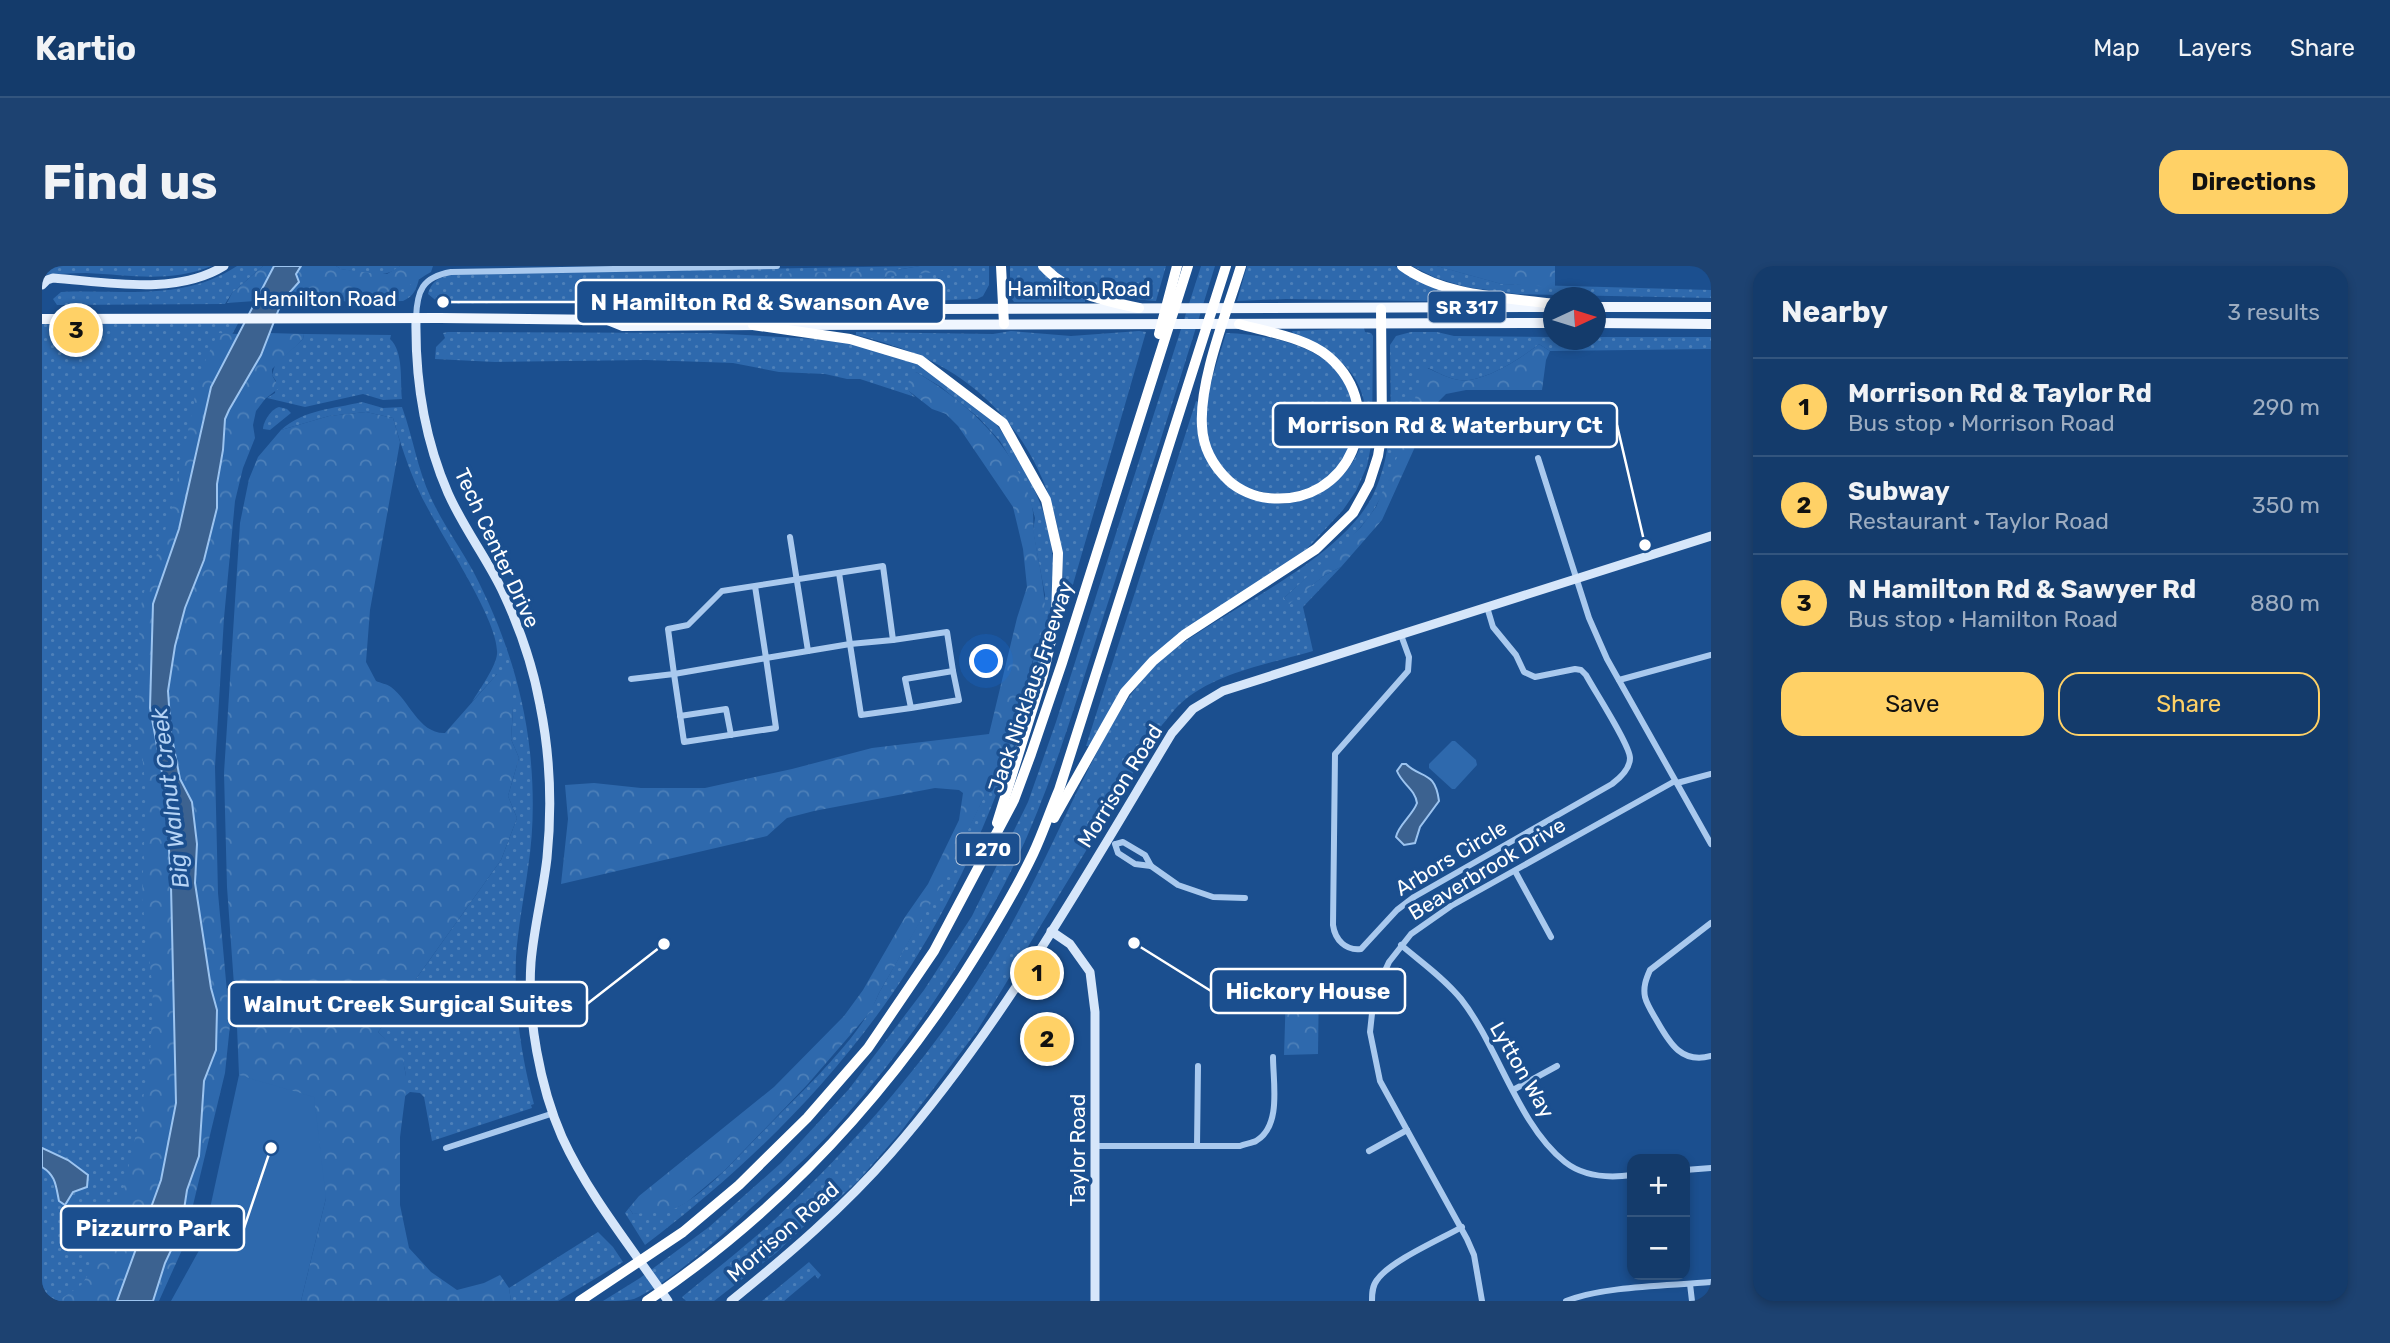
<!DOCTYPE html>
<html lang="en">
<head>
<meta charset="utf-8">
<style>
  body { margin:0; font-family:Rubik,sans-serif; background:#1d4271; color:#f1f3f6 }
  .controls { position:absolute; right:21px; bottom:21px; display:grid; overflow:hidden; border-radius:14px; box-shadow:0 4px 10px #0003 }
  .controls button { width:63px; height:63px; display:grid; place-items:center; padding:0; border:0; border-bottom:2px solid #33557e; background:#143b6b; color:#f1f3f6; font:35px sans-serif }
  .compass { position:absolute; left:1501px; top:21px; width:63px; height:63px; border-radius:50%; background:#143b6b; box-shadow:0 4px 10px #0003; rotate:86deg }
  .you { position:absolute; left:945px; top:396px; width:24px; height:24px; margin:-18px; border:5px solid #fff; border-radius:50%; background:#1a73e8; box-shadow:0 0 0 10px #1a73e833 }
  .badge { display:grid; place-items:center; width:46px; height:46px; border-radius:50%; background:#ffd166; color:#111; font-size:23px; font-weight:700 }
  .pin { position:absolute; translate:-50% -50%; border:4px solid #fff; box-shadow:0 2px 7px #0006 }
  .list { margin:0; padding:0; list-style:none }
  h2 { display:flex; justify-content:space-between; align-items:center; height:91px; margin:0; padding:0 28px; font-size:30px }
  h2 small { font-size:23px; font-weight:400; color:#9dadc1 }
  .list li { display:grid; grid-template-columns:46px 1fr auto; gap:21px; align-items:center; box-sizing:border-box; height:98px; padding:0 28px; border-top:2px solid #33557e }
  .list b { display:block; font-size:26px; white-space:nowrap }
  .list p { margin:0; font-size:23px; white-space:nowrap; color:#9dadc1 }
  .list em { font-size:23px; font-style:normal; color:#9dadc1 }
  .actions { display:flex; gap:14px; padding:21px 28px }
  .actions a { flex:1; padding:16px 0; border:2px solid #ffd166; border-radius:21px; text-align:center; font-size:24px; color:#ffd166 }
  .actions .main { background:#ffd166; color:#111 }
  .map { position:relative; flex:none; width:1669px; height:1035px; overflow:hidden; border-radius:21px }
  header { display:flex; align-items:center; gap:42px; box-sizing:border-box; height:98px; padding:0 35px; background:#143b6b; border-bottom:2px solid #33557e }
  header strong { font-size:33px }
  nav { display:flex; gap:38px; margin-inline-start:auto; font-size:24px }
  .intro { display:flex; align-items:center; justify-content:space-between; box-sizing:border-box; height:168px; padding:0 42px }
  h1 { margin:0; font-size:49px }
  .button { padding:18px 32px; border-radius:21px; background:#ffd166; color:#111; font-size:24px; font-weight:700 }
  main { display:flex; gap:42px; padding:0 42px }
  aside { flex:1; background:#143b6b; border-radius:21px; box-shadow:0 4px 10px #0003 }
  .map>svg:first-child { display:block }
  .grass { fill:url(#grass-dots) }
  .forest { fill:url(#forest-crowns) }
  .green { fill:#2e69ad }
  .water { fill:#3c6290; stroke:#9cc4f0; stroke-width:2 }
  .lines { fill:none; stroke-linecap:round; stroke-linejoin:round }
  .street { stroke:#a9c9ee; stroke-width:6 }
  .secondary { stroke:#d6e6fa; stroke-width:9 }
  .primary { stroke:#f0f6ff; stroke-width:10 }
  .highway { stroke:#fff; stroke-width:10 }
  .labels { text-anchor:middle; stroke-width:7; stroke-linejoin:round; paint-order:stroke }
  .shield { fill:#1b4f8f; stroke:#bbcadd; stroke-width:2 }
  .shield-label { font-size:19px; font-weight:bold; fill:#fff }
  .street-label { font-size:21px; fill:#fff; stroke:#1b4f8f }
  .water-label { font-size:23px; font-style:italic; fill:#b5d3f5; stroke:#1b4f8f }
  .leader { fill:none; stroke:#fff; stroke-width:2.5 }
  .callout-dot { fill:#fff; stroke:#1b4f8f; stroke-width:2.5 }
  .callout { fill:#1b4f8f; stroke:#fff; stroke-width:2.5 }
  .callout-label { font-size:23px; text-anchor:middle; font-weight:bold; fill:#fff }
</style>
</head>
<body>
<header>
<strong>Kartio</strong>
<nav><a>Map</a><a>Layers</a><a>Share</a></nav>
</header>
<div class="intro"><h1>Find us</h1><a class="button">Directions</a></div>
<main>
<div class="map">
<svg width="1669" height="1035" viewBox="0 0 1669 1035">
  <defs>
    <pattern id="grass-dots" width="8" height="8" patternUnits="userSpaceOnUse" patternTransform="scale(1.75)"><rect width="8" height="8" fill="#2e69ad"/><path d="M2 2h.1M6 6h.1" fill="none" stroke="#4d80b9" stroke-width="1.8" stroke-linecap="round"/></pattern>
    <pattern id="forest-crowns" width="20" height="18" patternUnits="userSpaceOnUse" patternTransform="scale(1.75)"><rect width="20" height="18" fill="#2e69ad"/><path d="M2 6a3 3 0 1 1 6 0M12 15a3 3 0 1 1 6 0" fill="none" stroke="#4d80b9"/></pattern>
  </defs>
  <rect width="100%" height="100%" fill="#1b4f8f"/>
  <!-- grass -->
  <g class="grass">
    <path d="M0,0H170C127,17 89,9 44,7C30,7 15,8 0,9Z"/>
    <path d="M195,0H221L190,27L183,38L15,39L11,33L19,26C82,23 140,36 195,0Z"/>
    <path d="M294,0H358C342,15 318,6 299,3Z"/>
    <path d="M878,0L854,4L725,16L727,19L798,14L834,22L844,11L912,0H947V19L941,30L935,33L886,35L850,32L405,38L397,37L386,28C390,12 402,10 416,8Z"/>
    <polygon points="968,0 996,0 1006,11 1043,33 1043,36 972,36 968,30"/>
    <path d="M1008,0H1124L1114,35C1077,32 1036,27 1008,0Z"/>
    <path d="M1159,0H1173C1137,118 1099,235 1061,352C1032,441 1006,534 963,617C918,702 864,782 800,854C773,885 741,913 710,941C680,970 629,1016 592,1033C583,1035 570,1035 561,1035L598,1012L667,961L739,897L807,823L882,724L930,650L986,536L1014,456Z"/>
    <polygon points="1205,0 1353,0 1366,8 1438,33 1438,36 1244,33 1195,35"/>
    <polygon points="1370,0 1395,0 1460,18 1669,24 1669,32 1475,28 1424,21 1394,12"/>
    <path d="M377,13C374,24 372,30 361,35L301,36L345,29Z"/>
    <polygon points="199,52 165,115 133,837 78,1035 0,1035 0,53"/>
    <path d="M1322,62L1323,66L1329,67L1331,70L1330,175L1325,200L1314,225L1301,244L1263,285L1121,381L1048,480H1044L1154,135L1157,136L1165,193C1176,202 1204,230 1215,234C1287,255 1351,174 1312,111C1298,89 1273,79 1251,68L1250,65Z"/>
    <path d="M969,65L1029,70L1097,65L1104,66L1023,346L1020,344C1030,240 982,139 885,93C862,82 838,75 814,69V66L951,68Z"/>
    <path d="M406,66L666,67L792,74C813,77 857,88 876,98C890,106 904,119 918,129C927,136 937,142 946,150C958,160 965,174 973,187C994,222 1008,254 1011,296C1015,352 997,408 979,460C946,559 902,657 841,741C774,834 694,910 603,979L583,947L587,942L591,948C610,944 627,947 643,937C673,918 698,888 723,863C758,827 817,774 837,727L900,616L960,494L972,465L990,401L1003,329L991,265L993,252L988,234L975,204L958,175L937,152L899,121L874,106L867,125L873,131L818,113H805L783,108L737,106L691,97L604,94L453,96L393,93L394,81L403,72L401,67Z"/>
    <path d="M1369,66H1395L1412,70L1511,71L1512,74H1554V71H1669V83L1508,85L1497,78C1480,92 1439,118 1417,114C1407,113 1395,106 1386,102C1370,148 1358,198 1334,240C1318,269 1268,308 1242,332L1247,337L1283,309L1299,301L1261,341L1271,385C1227,398 1173,406 1138,438C1131,444 1126,453 1120,459L935,765L857,868L816,915L795,934L782,941L734,987L672,1035H644L640,1031C670,1006 702,982 730,956C813,878 896,783 954,685C990,625 1017,560 1049,498C1067,463 1085,428 1113,400C1127,385 1145,374 1162,363C1215,329 1301,286 1330,231C1354,184 1348,130 1348,79L1354,70Z"/>
    <path d="M1184,67C1242,69 1320,88 1312,162C1310,177 1302,199 1289,209C1244,245 1174,228 1165,166C1160,133 1175,99 1184,67Z"/>
    <path d="M262,68L349,69L348,73C362,86 358,115 360,133L341,134L321,128L263,141L225,132L233,127L234,115L230,109L233,99L261,73Z"/>
    <path d="M320,136L341,142L360,141C371,171 375,202 389,232C401,258 418,281 431,305C461,362 481,422 488,486C492,525 492,564 486,602C482,632 476,661 474,691C472,742 479,789 492,838L489,839L490,842L390,875L382,831L378,827L368,826L363,830C367,796 359,788 336,766L459,594L475,552L466,530L477,492L469,473L471,443L455,408L430,436C437,424 454,401 455,388C458,354 392,260 376,223C366,201 358,176 351,152L324,146L287,150L239,164C263,143 291,143 320,136Z"/>
    <path d="M237,141L245,143L249,147L228,164L221,163C221,156 229,143 237,141Z"/>
    <polygon points="556,966 571,981 581,996 516,1035 469,1035 467,1022"/>
    <polygon points="767,996 779,1009 776,1013 773,1009 742,1035 720,1035"/>
  </g>
  <!-- forest -->
  <g class="forest">
    <polygon points="221,0 232,0 213,35 185,37 190,27"/>
    <path d="M259,0H294L299,3L335,8H345L358,0H391L389,6C375,14 361,25 345,29C310,38 275,35 240,35L257,16L254,8Z"/>
    <path d="M878,0H912L895,6L844,11C833,22 813,37 797,28V14L727,19L725,11L728,8L854,4Z"/>
    <polygon points="1395,0 1513,0 1513,21 1460,18"/>
    <polygon points="176,67 196,68 169,121 137,263 111,338 108,442 124,528 129,620 134,837 119,914 75,1035 16,1035 39,1019 46,1009 50,991 69,959 80,929 98,851 108,792 111,726 100,632 104,527 95,438 98,347 101,329 127,253 152,137 154,115"/>
    <polygon points="227,67 262,68 261,73 230,103 230,109 237,122 223,133 214,145 211,159 213,172 201,202 193,235 182,352 173,501 176,627 188,759 183,807 144,968 140,984 117,1035 111,1035 123,997 139,963 145,924 157,890 162,815 174,784 175,744 169,722 153,617 155,578 150,536 138,513 129,467 126,425 133,380 143,342 162,294 175,242 175,218 181,184 183,153 186,144 219,89"/>
    <path d="M1497,78L1508,85L1504,94L1500,124H1424L1404,128L1391,141L1340,254L1299,301L1283,309L1247,338L1242,332L1319,261L1334,241L1359,182L1381,104L1385,102C1395,106 1407,113 1417,114C1439,118 1480,92 1497,78Z"/>
    <path d="M874,106C925,136 971,178 989,236C993,249 990,261 993,274C997,298 1003,323 1003,348L972,465L960,494L901,616L837,727L829,745L765,819L682,905L644,937L628,945L591,948L587,942L597,930L732,821L802,750L821,724L863,651L886,618L917,554L921,527L917,524L893,522L772,545L745,552L725,570L519,618L526,553L523,519L552,517L599,522H663L750,503L830,482L947,468L975,352L985,321L981,283L971,241L916,160L904,148L890,143L867,125C866,116 866,111 874,106Z"/>
    <path d="M324,146L351,152L358,176L328,344L324,396L334,415C338,417 345,418 349,421C367,434 377,468 403,467L455,408L468,407L471,443L469,473L477,492L466,530L475,552L459,594L336,766L360,788L365,816L358,871V939L367,982L389,1006L415,1024L442,1017L458,1009L467,1022L469,1035H259L284,932L197,809L195,761L185,621L182,507L198,257L207,213L216,191L239,164L287,150Z"/>
    <polygon points="1277,713 1276,788 1242,789 1244,726"/>
  </g>
  <!-- green -->
  <g class="green">
    <polygon points="1395,0 1460,0 1460,18"/>
    <polygon points="1410,475 1413,475 1434,494 1435,499 1413,523 1410,523 1387,502 1387,498"/>
    <polygon points="197,809 272,831 284,932 259,1035 129,1035 160,979"/>
  </g>
  <!-- water -->
  <g class="water">
    <polygon points="232,0 259,0 254,8 257,16 240,35 219,89 187,144 183,153 181,184 175,218 175,242 162,294 143,342 133,380 126,425 129,467 138,513 150,536 155,578 153,617 169,722 175,744 174,784 162,815 157,890 145,924 139,963 123,997 111,1035 75,1035 119,914 134,837 129,620 124,528 108,442 111,338 137,263 169,121"/>
    <path d="M1360,498H1364C1379,513 1393,504 1397,535L1378,561L1373,577L1362,579L1354,571C1356,559 1371,549 1375,537C1373,523 1360,518 1355,505Z"/>
    <path d="M0,882L26,894L46,909L45,921L31,926L23,939L17,935C14,921 14,909 0,901Z"/>
  </g>
  <g class="lines">
    <!-- street -->
    <g class="street">
      <path d="M374,52C375,25 380,11 409,6L735,0"/>
      <polyline points="1496,192 1547,352 1565,393 1669,578"/>
      <polyline points="748,271 766,385"/>
      <polyline points="797,307 819,449 869,442 863,413 911,405 917,434 869,442"/>
      <path d="M1359,369L1367,391L1366,405L1293,488L1291,659C1293,674 1304,685 1319,683L1355,644L1372,631L1570,518C1578,512 1588,503 1588,492C1588,479 1552,424 1544,409L1539,404L1533,403L1493,411L1482,406L1474,389L1451,361L1445,341"/>
      <polyline points="851,374 905,366 911,405"/>
      <polygon points="724,392 734,462 642,476 632,408"/>
      <polyline points="589,413 632,408 626,363 646,359 680,325 841,300 851,374 808,378 724,392 713,320"/>
      <polyline points="1577,414 1669,389"/>
      <polyline points="638,450 684,443 689,469"/>
      <polyline points="1635,517 1669,508"/>
      <polyline points="1073,578 1076,587 1093,598 1109,600"/>
      <polyline points="1074,578 1081,576 1103,589 1109,600 1136,619 1171,631 1203,632"/>
      <polyline points="1473,605 1509,671"/>
      <path d="M1669,657L1608,704C1604,713 1601,721 1603,731C1605,739 1611,748 1615,755C1628,778 1640,798 1669,790"/>
      <path d="M1359,679C1379,696 1402,712 1419,733C1456,780 1476,859 1523,896C1542,911 1568,912 1590,909"/>
      <polyline points="1471,824 1515,800"/>
      <path d="M1053,880H1198C1203,878 1210,877 1214,875C1240,860 1231,816 1231,791"/>
      <polyline points="1155,880 1156,800"/>
      <polyline points="404,882 512,847"/>
      <polyline points="1327,885 1365,864"/>
      <polyline points="1643,904 1669,902"/>
      <polyline points="1648,1018 1650,1035"/>
      <path d="M1330,1035C1330,1028 1330,1020 1335,1014C1348,995 1399,973 1420,961"/>
      <polyline points="1440,1035 1432,989 1425,973 1338,815 1328,766 1332,729 1347,696 1369,668 1409,640 1633,515"/>
      <path d="M1524,1035C1562,1020 1626,1020 1669,1016"/>
    </g>
    <!-- secondary -->
    <g class="secondary">
      <path d="M0,19L5,14L11,12C65,16 134,30 182,0"/>
      <path d="M374,52C373,112 382,172 406,227C421,261 444,291 460,324C477,360 491,400 498,439C508,488 510,542 505,592C501,627 492,661 489,696C485,751 498,821 520,871C547,930 590,982 626,1035"/>
      <polyline points="1009,665 1028,678 1048,706 1053,746 1053,1035"/>
      <path d="M689,1035C746,989 801,942 849,887C960,760 1043,611 1130,467L1151,443L1181,425L1669,270"/>
    </g>
    <!-- primary -->
    <g class="primary">
      <polyline points="1554,41 1669,41"/>
      <polyline points="0,53 398,52 566,54 581,60 719,59"/>
      <polyline points="566,54 582,44 1501,41"/>
      <polyline points="1554,57 1669,58"/>
      <polyline points="734,59 1512,57"/>
    </g>
    <!-- highway -->
    <g class="highway">
      <polyline points="959,0 962,58"/>
      <path d="M1001,0C1025,27 1063,35 1097,42"/>
      <path d="M1360,0C1403,31 1460,31 1512,38"/>
      <path d="M1197,58C1225,66 1265,72 1287,91C1348,144 1308,241 1226,232C1213,231 1197,224 1187,215C1171,200 1161,183 1160,160C1157,114 1185,46 1199,0"/>
      <polyline points="711,59 808,73 878,94 961,157 1004,234 1016,287 1014,353 1001,409 955,557"/>
      <polyline points="1117,68 1135,0"/>
      <polyline points="1012,552 1083,426 1111,395 1142,369 1274,283 1311,247 1327,218 1336,190 1340,165 1339,43"/>
      <polyline points="538,1035 641,966 697,919 765,852 826,782 892,685 972,534 989,488 1020,397 1146,0"/>
      <path d="M605,1035C732,950 836,839 920,711C945,672 971,630 991,588C1001,567 1008,545 1017,524L1184,0"/>
    </g>
  </g>
  <g class="labels">
    <!-- shield labels -->
    <g class="shield">
      <rect x="1386.5" y="25.5" width="77" height="31" rx="5"/>
      <rect x="914.5" y="567.5" width="63" height="31" rx="5"/>
    </g>
    <g class="shield-label">
      <text x="1425" y="48">SR 317</text>
      <text x="946" y="590">I 270</text>
    </g>
    <!-- street labels -->
    <g class="street-label">
      <text x="1037" y="30">Hamilton Road</text>
      <text x="283" y="40">Hamilton Road</text>
      <text transform="translate(455 282) rotate(65)" y="7">Tech Center Drive</text>
      <text transform="translate(989 421) rotate(-71)" y="7">Jack Nicklaus Freeway</text>
      <text transform="translate(1078 520) rotate(-58)" y="7">Morrison Road</text>
      <text transform="translate(1409 592) rotate(-31)" y="7">Arbors Circle</text>
      <text transform="translate(1445 603) rotate(-31)" y="7">Beaverbrook Drive</text>
      <text transform="translate(1480 804) rotate(60)" y="7">Lytton Way</text>
      <text transform="translate(1036 884) rotate(-90)" y="7">Taylor Road</text>
      <text transform="translate(741 966) rotate(-41)" y="7">Morrison Road</text>
    </g>
    <!-- water labels -->
    <g class="water-label">
      <text transform="translate(128 532) rotate(-97)" y="8">Big Walnut Creek</text>
    </g>
  </g>
  <!-- callouts -->
  <path class="leader" d="M401 36L534 36M1603 279L1575 159M1092 677L1169 725M622 678L545 738M229 882L202 962"/>
  <g class="callout-dot">
    <circle cx="401" cy="36" r="7"/>
    <circle cx="1603" cy="279" r="7"/>
    <circle cx="1092" cy="677" r="7"/>
    <circle cx="622" cy="678" r="7"/>
    <circle cx="229" cy="882" r="7"/>
  </g>
  <g class="callout">
    <rect x="534" y="14" width="368" height="44" rx="7"/>
    <rect x="1231" y="137" width="344" height="44" rx="7"/>
    <rect x="1169" y="703" width="194" height="44" rx="7"/>
    <rect x="187" y="716" width="358" height="44" rx="7"/>
    <rect x="19" y="940" width="183" height="44" rx="7"/>
  </g>
  <g class="callout-label">
    <text x="718" y="44">N Hamilton Rd &amp; Swanson Ave</text>
    <text x="1403" y="167">Morrison Rd &amp; Waterbury Ct</text>
    <text x="1266" y="733">Hickory House</text>
    <text x="366" y="746">Walnut Creek Surgical Suites</text>
    <text x="111" y="970">Pizzurro Park</text>
  </g>
</svg>
<div class="controls">
<button>+</button>
<button>−</button>
</div>
<svg class="compass" viewBox="-18 -18 36 36"><path d="M0-13l5 13h-10z" fill="#e53935"/><path d="M0 13l5-13h-10z" fill="#9dadc1"/></svg>
<div class="you"></div>
<div class="pin badge" style="left:995px;top:707px">1</div>
<div class="pin badge" style="left:1005px;top:773px">2</div>
<div class="pin badge" style="left:34px;top:64px">3</div>
</div>
<aside>
<h2>Nearby<small>3 results</small></h2>
<ul class="list">
<li><span class="badge">1</span><div><b>Morrison Rd &amp; Taylor Rd</b><p>Bus stop · Morrison Road</p></div><em>290 m</em></li>
<li><span class="badge">2</span><div><b>Subway</b><p>Restaurant · Taylor Road</p></div><em>350 m</em></li>
<li><span class="badge">3</span><div><b>N Hamilton Rd &amp; Sawyer Rd</b><p>Bus stop · Hamilton Road</p></div><em>880 m</em></li>
</ul>
<div class="actions"><a class="main">Save</a><a>Share</a></div>
</aside>
</main>
</body>
</html>
